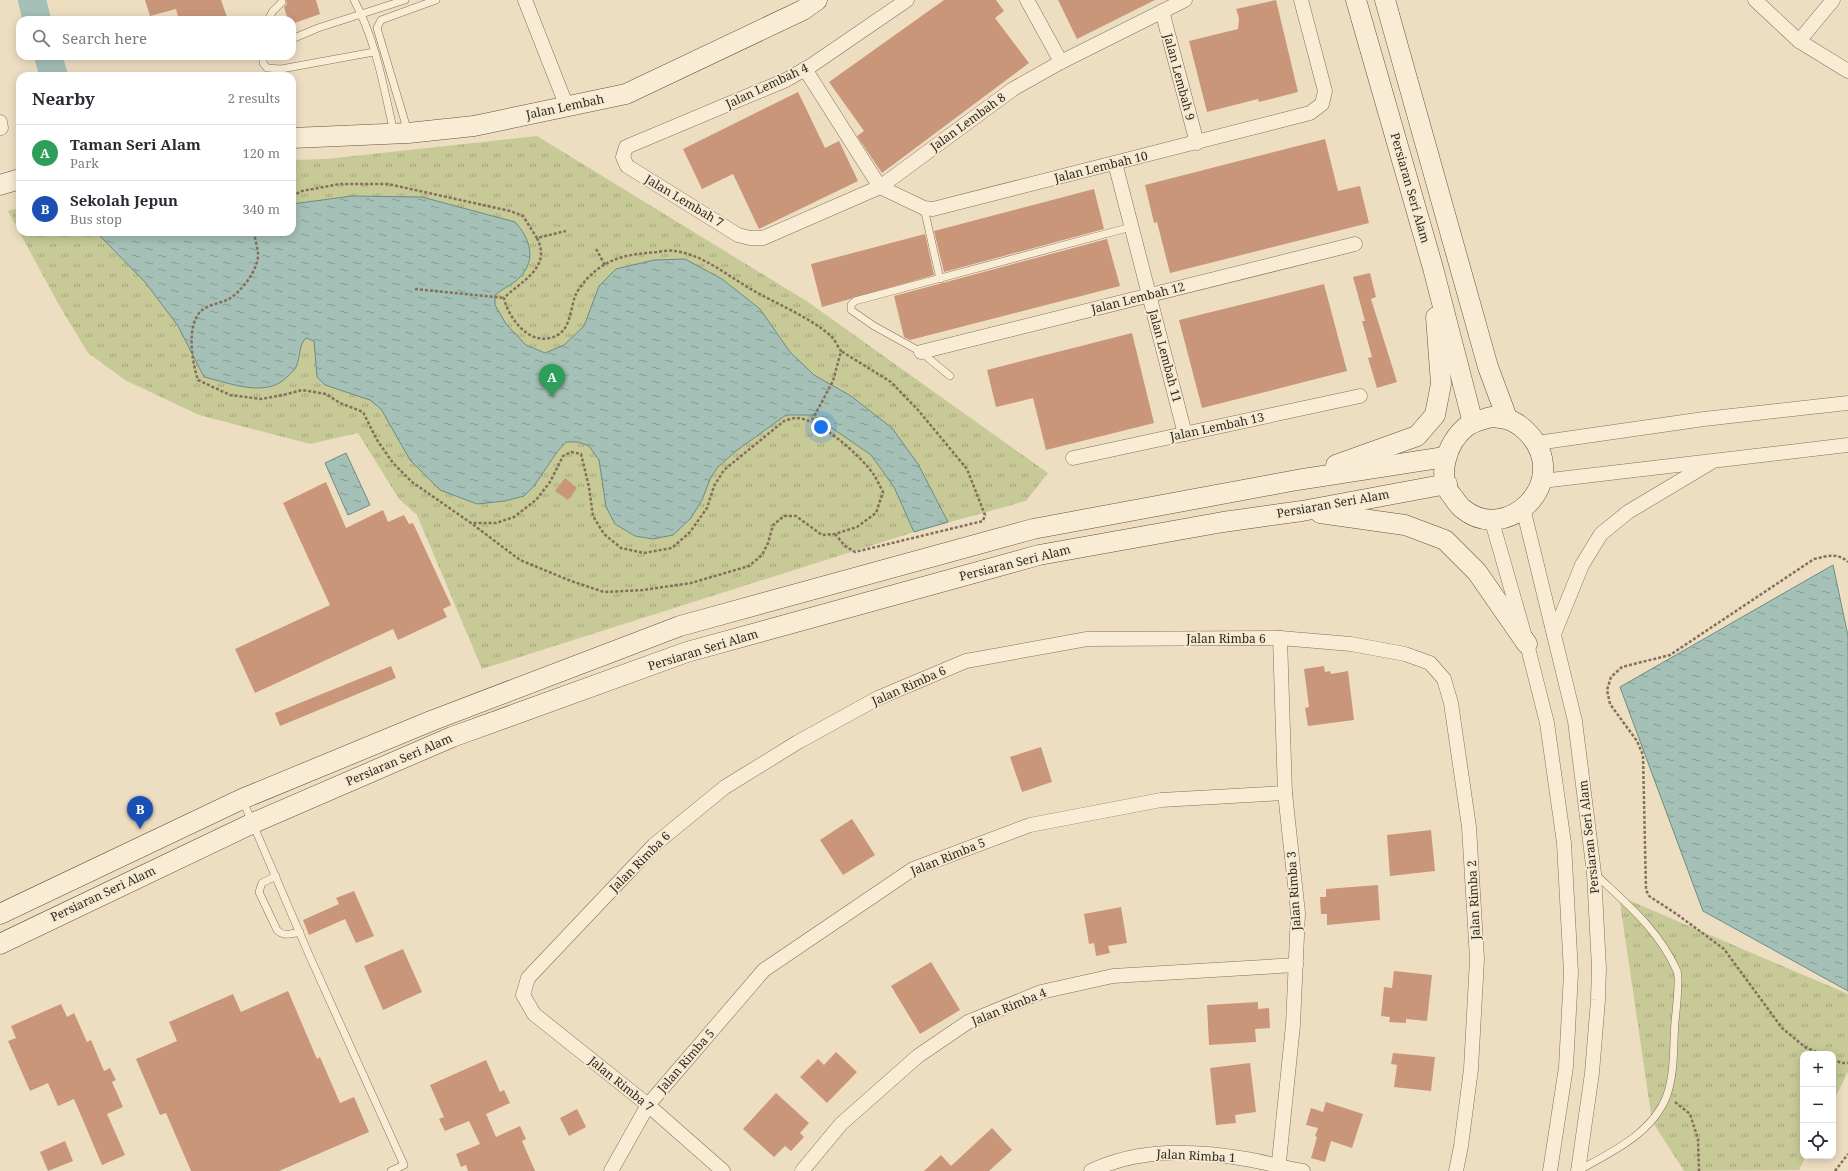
<!DOCTYPE html>
<html lang="en">
<head>
<meta charset="utf-8">
<style>
  body { margin:0; font-family:"Noto Serif",serif; background:#f7f7f7; color:#2b2b33 }
  .controls { position:absolute; right:12px; bottom:12px; display:grid; overflow:hidden; border-radius:8px; box-shadow:0 2px 10px #0003 }
  .controls button { width:36px; height:36px; display:grid; place-items:center; padding:0; border:0; border-bottom:1px solid #e1e1e2; background:#fff; color:#2b2b33; font:20px sans-serif }
  .you { position:absolute; left:821px; top:427px; width:14px; height:14px; margin:-10px; border:3px solid #fff; border-radius:50%; background:#1a73e8; box-shadow:0 0 0 6px #1a73e833 }
  .badge { display:grid; place-items:center; width:26px; height:26px; border-radius:50%; background:#942b32; color:#fff; font-size:13px; font-weight:700 }
  .pin { position:absolute; translate:-50% -33px; filter:drop-shadow(0 1px 2px #0008) }
  .pin::after { content:''; position:absolute; top:21px; width:14px; height:12px; background:inherit; clip-path:polygon(0 0,100% 0,50% 100%) }
  .list { margin:0; padding:0; list-style:none }
  h2 { display:flex; justify-content:space-between; align-items:center; height:52px; margin:0; padding:0 16px; font-size:17px }
  h2 small { font-size:13px; font-weight:400; color:#7c7c81 }
  .list li { display:grid; grid-template-columns:26px 1fr auto; gap:12px; align-items:center; box-sizing:border-box; height:56px; padding:0 16px; border-top:1px solid #e1e1e2 }
  .list b { display:block; font-size:15px; white-space:nowrap }
  .list p { margin:0; font-size:13px; white-space:nowrap; color:#7c7c81 }
  .list em { font-size:13px; font-style:normal; color:#7c7c81 }
  .icon { flex:none; width:22px; height:22px; fill:none; stroke:currentColor; stroke-width:2; stroke-linecap:round; stroke-linejoin:round }
  .map { position:relative; flex:none; width:1848px; height:1171px; overflow:hidden }
  .search { position:absolute; background:#fff; box-shadow:0 2px 10px #0003; left:16px; top:16px; width:280px; height:44px; display:flex; align-items:center; gap:10px; box-sizing:border-box; padding:0 14px; border-radius:12px; color:#7c7c81; font-size:15px }
  .panel { position:absolute; background:#fff; box-shadow:0 2px 10px #0003; left:16px; top:72px; width:280px; height:164px; border-radius:12px }
  .map>svg:first-child { display:block }
  .park { fill:url(#park-tufts) }
  .water { fill:url(#water-ripples); stroke:#6c8d83 }
  .lines { fill:none; stroke-linecap:round; stroke-linejoin:round }
  .river { stroke:#a5c0b6; stroke-width:28 }
  .building { fill:#ca9679 }
  .lane-casing { stroke:#866f5a; stroke-width:8 }
  .street-casing { stroke:#866f5a; stroke-width:15 }
  .secondary-casing { stroke:#68503d; stroke-width:21 }
  .path { stroke:#866f5a; stroke-width:2.5; stroke-dasharray:3 2; stroke-linecap:butt }
  .lane { stroke:#f8ecd5; stroke-width:7 }
  .street { stroke:#f8ecd5; stroke-width:14 }
  .secondary { stroke:#f8ecd5; stroke-width:20 }
  .labels { text-anchor:middle; stroke-width:3.5; stroke-linejoin:round; paint-order:stroke }
  .street-label { font-size:12px; fill:#36281e; stroke:#f4e9d2 }
</style>
</head>
<body>
<div class="map">
<svg width="1848" height="1171" viewBox="0 0 1848 1171">
  <defs>
    <pattern id="park-tufts" width="24" height="20" patternUnits="userSpaceOnUse"><rect width="24" height="20" fill="#c7ca97"/><path d="M3 7l-1-3M5 7V3M7 7l1-3M15 17l-1-3M17 17v-4M19 17l1-3" fill="none" stroke="#a2a47b"/></pattern>
    <pattern id="water-ripples" width="26" height="14" patternUnits="userSpaceOnUse"><rect width="26" height="14" fill="#a5c0b6"/><path d="M2 4q2-2 4 0t4 0M15 11q2-2 4 0t4 0" fill="none" stroke="#879c93"/></pattern>
  </defs>
  <rect width="100%" height="100%" fill="#eddec2"/>
  <!-- park -->
  <g class="park">
    <polygon points="537,136 808,302 1048,473 1026,501 914,532 482,669 417,515 399,499 358,433 310,444 199,415 125,380 88,353 59,305 8,211 20,208 20,232 292,232 292,160 326,159"/>
    <polygon points="1619,896 1848,994 1848,1072 1833,1102 1833,1054 1803,1054 1803,1156 1806,1156 1799,1170 1684,1171 1652,1121"/>
  </g>
  <!-- water -->
  <g class="water">
    <path d="M352,196L422,197L515,222C530,238 537,260 520,277C515,283 502,289 495,295V305L506,324L526,345L545,353L564,345L584,326L599,286L616,269L654,260L685,259L722,279L760,309L790,352L814,375L851,396L892,428L918,464L948,522L914,532L894,487L871,455L813,415H786L736,451L718,467L711,477L702,500L691,518L673,535L653,539L635,536L615,524L606,507L599,460L589,446L578,442H566L557,452L534,486L524,496L505,501L477,504L440,490L410,460L381,409L370,400L325,385L317,377L314,341L306,338C298,346 301,357 296,367C295,370 291,373 288,376C267,399 230,383 204,377L178,326L145,282L96,232H206L216,234L227,232H292V204Z"/>
    <polygon points="346,453 370,505 348,515 325,463"/>
    <polygon points="1833,565 1848,636 1848,991 1703,911 1620,687"/>
  </g>
  <g class="lines">
    <!-- river -->
    <g class="river">
      <polyline points="32,0 37,20"/>
      <polyline points="48,56 54,76"/>
    </g>
  </g>
  <!-- building -->
  <g class="building">
    <polygon points="145,0 221,0 228,20 179,20 176,9 150,16"/>
    <polygon points="286,0 316,0 320,14 292,24 292,20 288,20 284,7 287,4"/>
    <polygon points="944,0 996,0 1004,11 995,18 1029,63 882,173 857,136 864,131 829,82"/>
    <polygon points="1058,0 1155,0 1077,39"/>
    <polygon points="1276,0 1298,92 1259,102 1258,99 1207,112 1189,41 1238,29 1239,18 1236,9"/>
    <polygon points="798,92 825,148 839,141 858,181 759,229 733,174 702,189 683,149"/>
    <polygon points="1325,139 1338,191 1360,186 1369,223 1170,273 1157,222 1154,223 1145,185"/>
    <polygon points="1094,189 1104,229 944,272 934,231"/>
    <polygon points="925,234 934,275 822,307 811,264"/>
    <polygon points="1107,239 1120,286 910,340 904,337 894,296"/>
    <polygon points="1370,273 1376,297 1371,299 1397,382 1377,388 1368,358 1372,357 1362,321 1365,321 1353,277"/>
    <polygon points="1324,284 1347,371 1202,408 1179,320"/>
    <polygon points="1132,333 1154,423 1046,450 1033,398 996,407 987,370"/>
    <polygon points="565,478 577,488 568,500 555,491"/>
    <polygon points="326,482 346,528 383,510 388,522 404,515 409,524 413,523 451,605 443,609 447,617 398,640 393,629 255,693 235,649 330,605 283,503"/>
    <polygon points="391,666 396,678 280,726 275,713"/>
    <polygon points="1324,666 1325,672 1330,671 1331,674 1348,671 1354,720 1308,726 1305,708 1309,707 1304,669"/>
    <polygon points="1041,747 1052,782 1022,792 1010,757"/>
    <polygon points="852,819 875,855 843,875 820,840"/>
    <polygon points="1431,830 1435,871 1390,876 1387,835"/>
    <polygon points="1378,885 1380,920 1327,925 1327,914 1321,914 1320,897 1326,897 1326,889"/>
    <polygon points="354,891 374,936 356,943 345,919 309,935 303,920 339,904 336,898"/>
    <polygon points="1121,907 1127,943 1108,946 1110,953 1096,956 1094,943 1089,944 1084,914"/>
    <polygon points="403,949 422,992 383,1010 364,966"/>
    <polygon points="931,962 960,1010 920,1034 891,986"/>
    <polygon points="1394,971 1432,975 1427,1021 1406,1019 1406,1023 1389,1022 1390,1017 1381,1016 1384,987 1392,988"/>
    <polygon points="288,991 317,1059 320,1057 340,1103 354,1097 369,1132 279,1171 191,1171 166,1113 160,1115 136,1059 177,1041 169,1022 233,994 241,1012"/>
    <polygon points="1258,1002 1258,1009 1269,1008 1270,1028 1255,1029 1256,1042 1209,1045 1207,1005"/>
    <polygon points="61,1004 67,1017 74,1013 87,1042 91,1040 104,1071 110,1068 116,1080 112,1082 123,1107 107,1114 125,1155 102,1165 74,1099 58,1106 48,1083 30,1091 8,1041 16,1038 11,1026"/>
    <polygon points="836,1052 857,1072 827,1103 800,1077 818,1059 824,1065"/>
    <polygon points="1393,1053 1435,1057 1431,1091 1394,1087 1397,1065 1391,1064"/>
    <polygon points="486,1060 500,1092 504,1090 510,1103 486,1114 496,1137 520,1126 526,1139 522,1141 535,1171 468,1171 466,1165 461,1167 456,1154 480,1144 469,1121 445,1131 439,1119 444,1117 430,1085"/>
    <polygon points="1250,1063 1256,1112 1235,1115 1236,1123 1216,1125 1210,1068"/>
    <polygon points="776,1093 809,1123 800,1133 804,1137 791,1151 785,1146 774,1157 743,1129"/>
    <polygon points="1326,1102 1363,1114 1352,1148 1331,1141 1325,1162 1311,1158 1317,1137 1315,1136 1318,1128 1306,1125 1311,1108 1323,1112"/>
    <polygon points="577,1109 586,1127 569,1136 560,1118"/>
    <polygon points="992,1128 1012,1150 989,1171 924,1171 941,1155 951,1166"/>
    <polygon points="65,1141 73,1161 48,1171 40,1152"/>
  </g>
  <g class="lines">
    <!-- lane casing -->
    <g class="lane-casing">
      <g id="lane">
        <path d="M354,0C376,40 384,89 394,133"/>
        <polyline points="268,20 273,11 282,2"/>
        <polyline points="292,39 318,28 405,0"/>
        <polyline points="263,56 263,63 267,68 281,69 374,52"/>
        <polyline points="408,132 377,28 381,20 436,0"/>
        <polyline points="924,208 940,279"/>
        <polyline points="950,376 921,352 874,326 851,310 851,305 855,301 1131,227"/>
        <polyline points="243,801 310,957 404,1165 391,1171"/>
        <path d="M276,876L262,883L259,892L277,930C284,937 290,934 300,932"/>
        <path d="M1579,1170C1612,1152 1653,1133 1667,1095C1675,1072 1673,1046 1675,1022C1676,1012 1680,978 1677,971C1659,930 1627,904 1595,874"/>
      </g>
    </g>
    <!-- street casing -->
    <g class="street-casing">
      <g id="street">
        <polyline points="525,0 567,107"/>
        <polyline points="907,0 812,65 786,80 626,147 623,157 627,166 738,235 750,238 763,238 880,187 1013,89 1061,62 1185,0"/>
        <polyline points="1027,0 1061,62"/>
        <polyline points="1755,0 1799,41 1848,71"/>
        <polyline points="1162,11 1197,143"/>
        <polyline points="1799,41 1833,0"/>
        <polyline points="805,69 880,187 924,208 933,209 1310,113 1322,104 1325,91 1301,0"/>
        <polyline points="0,122 1,128"/>
        <polyline points="1115,163 1185,434"/>
        <polyline points="921,352 1355,244"/>
        <polyline points="1537,443 1704,419 1848,403"/>
        <polyline points="1073,458 1360,396"/>
        <polyline points="1542,481 1848,445"/>
        <polyline points="1523,508 1575,721 1594,873 1599,968 1598,1000 1592,1073 1578,1171"/>
        <polyline points="1491,518 1527,644 1547,723 1564,843 1571,973 1566,1067 1550,1171"/>
        <polyline points="1554,634 1582,565 1601,534 1628,512 1710,463"/>
        <polyline points="611,1171 648,1105 764,970 913,869 1030,825 1161,800 1285,793"/>
        <polyline points="723,1171 648,1105 534,1014 523,995 528,978 654,845 725,787 798,742 878,698 966,661 1087,639 1280,638 1351,644 1405,654 1430,663 1444,679 1451,703 1469,827 1477,959 1471,1069 1461,1146 1456,1171"/>
        <polyline points="802,1171 841,1124 918,1056 968,1022 1041,992 1113,976 1296,965"/>
        <path d="M1091,1171C1139,1148 1194,1150 1246,1159C1265,1162 1284,1168 1303,1171"/>
        <polyline points="1278,1171 1293,1025 1298,913 1285,793 1280,638"/>
      </g>
    </g>
    <!-- secondary casing -->
    <g class="secondary-casing">
      <g id="secondary">
        <polyline points="1356,0 1433,268 1473,423"/>
        <polyline points="1385,0 1488,367 1507,418"/>
        <polyline points="292,138 408,133 474,126 626,94 803,10 817,0"/>
        <polyline points="0,185 20,179"/>
        <path d="M1491,417C1508,418 1517,421 1529,434C1572,482 1507,545 1463,509C1459,506 1456,501 1453,497C1435,478 1447,442 1466,427C1473,421 1482,420 1491,417Z"/>
        <polyline points="1336,465 1417,436 1435,415 1441,384 1436,317"/>
        <polyline points="1320,513 1405,525 1445,540 1477,572 1527,644"/>
        <polyline points="0,914 242,799 431,721 680,626 1033,529 1297,480 1445,457"/>
        <polyline points="0,944 253,823 452,737 687,652 1039,555 1223,522 1302,511 1447,484"/>
      </g>
    </g>
    <!-- path -->
    <g class="path">
      <polyline points="292,196 302,191 340,184 388,184 510,211 523,216 537,238 566,231"/>
      <path d="M254,232C255,239 257,246 258,253C259,269 242,291 229,299C221,303 207,305 201,311C186,326 192,362 198,380L230,395L261,399L283,395L302,390L326,394L340,403L363,412L377,440L393,463L412,482L471,523H496L514,517L536,500L550,482L563,456L571,452L581,454L589,487L593,516L604,534L621,548L644,553L672,548L690,532L707,508L714,486L724,470L784,421C787,420 792,418 796,418C819,418 861,456 874,475C877,480 880,486 883,492L876,513L857,527L835,534L822,535L796,516H784L773,525L768,543L762,555L749,566L691,583L643,590L604,592L571,581L520,560L471,523"/>
      <path d="M537,238C552,268 521,281 504,298C508,317 528,344 550,338C572,333 569,310 576,294C579,288 587,278 593,273C612,256 633,254 657,252C663,251 670,250 675,251C705,255 730,278 756,292C781,306 809,317 831,336C835,340 838,347 841,351L833,381L811,422"/>
      <polyline points="596,249 605,265"/>
      <polyline points="415,289 504,298"/>
      <polyline points="835,534 845,546 855,552 983,521 985,515 967,469 918,410 891,382 841,351"/>
      <path d="M1821,1054L1805,1047L1782,1028L1724,949L1678,915L1649,896L1646,890L1643,755L1637,741L1610,704L1607,690L1611,677L1622,667L1670,655L1814,559C1828,556 1837,552 1848,562"/>
      <polyline points="1833,1059 1841,1063 1848,1063"/>
      <polyline points="1675,1102 1690,1114 1698,1139 1699,1171"/>
      <polyline points="1835,1171 1848,1154"/>
    </g>
    <!-- lane -->
    <use href="#lane" class="lane"/>
    <!-- street -->
    <use href="#street" class="street"/>
    <!-- secondary -->
    <use href="#secondary" class="secondary"/>
  </g>
  <g class="labels">
    <!-- street labels -->
    <g class="street-label">
      <text transform="translate(1179 77) rotate(75)" y="4">Jalan Lembah 9</text>
      <text transform="translate(767 86) rotate(-25)" y="4">Jalan Lembah 4</text>
      <text transform="translate(565 107) rotate(-12)" y="4">Jalan Lembah</text>
      <text transform="translate(968 122) rotate(-36)" y="4">Jalan Lembah 8</text>
      <text transform="translate(1101 167) rotate(-14)" y="4">Jalan Lembah 10</text>
      <text transform="translate(1410 188) rotate(74)" y="4">Persiaran Seri Alam</text>
      <text transform="translate(684 201) rotate(31)" y="4">Jalan Lembah 7</text>
      <text transform="translate(1138 298) rotate(-14)" y="4">Jalan Lembah 12</text>
      <text transform="translate(1165 356) rotate(75)" y="4">Jalan Lembah 11</text>
      <text transform="translate(1217 427) rotate(-12)" y="4">Jalan Lembah 13</text>
      <text transform="translate(1333 504) rotate(-10)" y="4">Persiaran Seri Alam</text>
      <text transform="translate(1015 563) rotate(-14)" y="4">Persiaran Seri Alam</text>
      <text x="1226" y="643">Jalan Rimba 6</text>
      <text transform="translate(703 650) rotate(-17)" y="4">Persiaran Seri Alam</text>
      <text transform="translate(909 686) rotate(-24)" y="4">Jalan Rimba 6</text>
      <text transform="translate(399 760) rotate(-23)" y="4">Persiaran Seri Alam</text>
      <text transform="translate(1589 837) rotate(-96)" y="4">Persiaran Seri Alam</text>
      <text transform="translate(948 857) rotate(-22)" y="4">Jalan Rimba 5</text>
      <text transform="translate(640 862) rotate(-45)" y="4">Jalan Rimba 6</text>
      <text transform="translate(1294 891) rotate(-94)" y="4">Jalan Rimba 3</text>
      <text transform="translate(103 894) rotate(-25)" y="4">Persiaran Seri Alam</text>
      <text transform="translate(1474 900) rotate(-93)" y="4">Jalan Rimba 2</text>
      <text transform="translate(1009 1007) rotate(-22)" y="4">Jalan Rimba 4</text>
      <text transform="translate(686 1061) rotate(-49)" y="4">Jalan Rimba 5</text>
      <text transform="translate(621 1084) rotate(39)" y="4">Jalan Rimba 7</text>
      <text transform="translate(1196 1156) rotate(3)" y="4">Jalan Rimba 1</text>
    </g>
  </g>
</svg>
<div class="controls">
<button>+</button>
<button>−</button>
<button><svg class="icon" aria-label="locate" viewBox="0 0 24 24"><circle cx="12" cy="12" r="6"/><path d="M12 2v4M12 18v4M2 12h4M18 12h4"/></svg></button>
</div>
<div class="you"></div>
<div class="pin badge" style="left:552px;top:397px;background:#2e9e5b">A</div>
<div class="pin badge" style="left:140px;top:829px;background:#1a4fb4">B</div>
<div class="search"><svg class="icon" aria-label="search" viewBox="0 0 24 24"><circle cx="10" cy="10" r="6"/><path d="M15 15l6 6"/></svg>Search here</div>
<section class="panel">
<h2>Nearby<small>2 results</small></h2>
<ul class="list">
<li><span class="badge" style="background:#2e9e5b">A</span><div><b>Taman Seri Alam</b><p>Park</p></div><em>120 m</em></li>
<li><span class="badge" style="background:#1a4fb4">B</span><div><b>Sekolah Jepun</b><p>Bus stop</p></div><em>340 m</em></li>
</ul>
</section>
</div>
</body>
</html>
